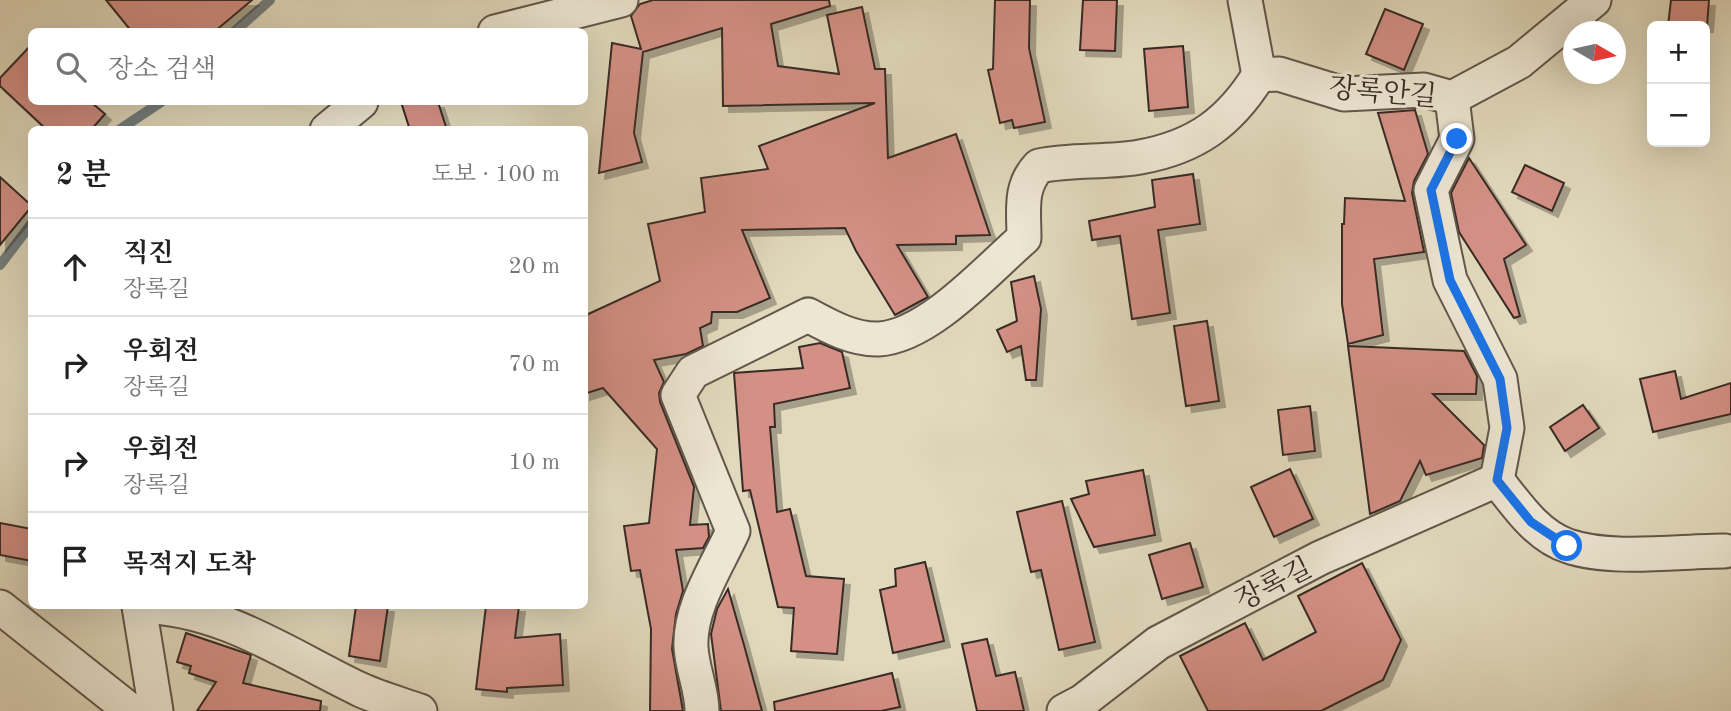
<!DOCTYPE html>
<html lang="ko">
<head>
<meta charset="utf-8">
<style>
  body { margin:0; font-family:"Old Standard TT","Noto Serif KR",serif; background:#f2f2f2; color:#222 }
  .controls { position:absolute; right:21px; top:21px; display:grid; overflow:hidden; border-radius:10px; box-shadow:0 7px 28px #0002 }
  .controls button { width:63px; height:63px; display:grid; place-items:center; padding:0; border:0; border-bottom:2px solid #e0e0e0; background:#fff; color:#222; font:35px sans-serif }
  .compass { position:absolute; left:1563px; top:21px; width:63px; height:63px; border-radius:50%; background:#fff; box-shadow:0 7px 28px #0002; rotate:99deg }
  .stop { position:absolute; width:21px; height:21px; margin:-16px; border:5px solid #1a73e8; border-radius:50%; background:#fff }
  .stop.end { background:#1a73e8; border-color:#fff; box-shadow:0 2px 7px #0008 }
  .list { margin:0; padding:0; list-style:none }
  h2 { display:flex; justify-content:space-between; align-items:center; height:91px; margin:0; padding:0 28px; font-size:30px }
  h2 small { font-size:23px; font-weight:400; color:#767676 }
  .list li { display:grid; grid-template-columns:46px 1fr auto; gap:21px; align-items:center; box-sizing:border-box; height:98px; padding:0 28px; border-top:2px solid #e0e0e0 }
  .list b { display:block; font-size:26px; white-space:nowrap }
  .list p { margin:0; font-size:23px; white-space:nowrap; color:#767676 }
  .list em { font-size:23px; font-style:normal; color:#767676 }
  .icon { flex:none; width:38px; height:38px; fill:none; stroke:currentColor; stroke-width:2; stroke-linecap:round; stroke-linejoin:round }
  .map { position:relative; flex:none; width:1731px; height:711px; overflow:hidden }
  .search { position:absolute; background:#fff; box-shadow:0 7px 28px #0002; left:28px; top:28px; width:560px; height:77px; display:flex; align-items:center; gap:18px; box-sizing:border-box; padding:0 24px; border-radius:10px; color:#767676; font-size:26px }
  .panel { position:absolute; background:#fff; box-shadow:0 7px 28px #0002; left:28px; top:126px; width:560px; height:483px; border-radius:10px }
  .map>svg:first-child { display:block }
  .lines { fill:none; stroke-linecap:round; stroke-linejoin:round }
  .stream { stroke:#737f80; stroke-width:10 }
  .building { fill:#d49085; stroke:#382c25; stroke-width:2; filter:url(#shadow) }
  .minor-casing { stroke:#62574b; stroke-width:37 }
  .minor { stroke:#ece6d3; stroke-width:33 }
  .route { stroke:#1a73e8; stroke-width:9 }
  .labels { text-anchor:middle; stroke-width:6; stroke-linejoin:round; paint-order:stroke }
  .street-label { font-size:28px; fill:#382c25; stroke:#ece6d3 }
</style>
</head>
<body>
<div class="map">
<svg width="1731" height="711" viewBox="0 0 1731 711">
  <defs>
    <filter id="shadow"><feDropShadow dx="6" dy="6" stdDeviation="0" flood-color="#0004"/></filter>
  </defs>
  <rect width="100%" height="100%" fill="#e1d9bc"/>
  <filter id="stains"><feTurbulence type="fractalNoise" baseFrequency=".00286" numOctaves="4"/><feColorMatrix values="0 0 0 0 .2 0 0 0 0 .09 0 0 0 0 .02 0 0 0 .5 -.17"/></filter>
  <radialGradient id="worn" r=".72"><stop offset=".6" stop-color="#630" stop-opacity="0"/><stop offset="1" stop-color="#630" stop-opacity=".3"/></radialGradient>
  <g class="lines">
    <!-- stream -->
    <g class="stream">
      <polyline points="234,32 270,0"/>
      <polyline points="119,130 161,102"/>
      <polyline points="0,265 32,223"/>
    </g>
  </g>
  <!-- building -->
  <g class="building">
    <polygon points="106,0 252,0 214,32 132,32"/>
    <polygon points="653,0 829,0 830,6 771,24 778,66 839,74 827,15 862,7 875,69 885,69 888,158 956,134 990,235 956,236 956,244 897,245 928,297 895,315 856,251 845,228 742,230 770,298 737,312 712,312 711,323 700,328 703,346 686,354 654,360 664,382 659,393 660,402 694,487 690,525 708,524 709,537 703,548 676,550 683,591 676,614 672,649 683,711 650,711 651,629 640,570 631,571 624,526 649,523 657,449 603,388 584,394 584,316 660,281 648,224 705,212 701,178 768,169 759,146 875,103 723,106 722,28 643,52 634,133 642,162 599,173 612,43 641,49 631,16 640,4"/>
    <polygon points="995,0 1030,0 1029,48 1045,122 1014,128 1012,120 1000,123 988,70 993,69"/>
    <polygon points="1083,0 1117,0 1115,51 1080,50"/>
    <polygon points="1671,0 1709,0 1707,26 1668,26"/>
    <polygon points="1385,9 1423,24 1404,70 1366,54"/>
    <polygon points="32,44 32,102 91,102 105,114 91,130 47,130 0,86 0,78"/>
    <polygon points="1183,46 1188,107 1149,111 1144,49"/>
    <polygon points="401,102 438,102 447,130 410,130"/>
    <polygon points="1415,110 1428,154 1414,181 1412,193 1424,252 1374,259 1383,335 1348,344 1342,304 1342,224 1344,224 1345,198 1405,201 1378,113"/>
    <polygon points="1469,158 1526,245 1504,259 1520,316 1514,318 1459,232 1451,193"/>
    <polygon points="1525,165 1564,183 1552,211 1512,192"/>
    <polygon points="1193,174 1200,224 1158,230 1170,313 1132,319 1120,236 1092,240 1089,221 1155,207 1152,180"/>
    <polygon points="0,177 32,206 0,245"/>
    <polygon points="1034,276 1041,309 1036,380 1026,380 1021,346 1007,352 997,330 1017,321 1011,282"/>
    <polygon points="1207,321 1219,401 1186,406 1174,326"/>
    <polygon points="820,343 842,352 850,388 774,404 775,427 770,427 777,512 790,509 806,576 844,579 837,654 791,651 794,608 778,607 750,490 743,491 734,373 803,368 799,347"/>
    <polygon points="1348,346 1464,351 1477,376 1476,394 1433,394 1484,445 1482,458 1426,475 1420,461 1400,501 1370,514"/>
    <polygon points="1675,371 1681,399 1731,383 1731,414 1653,432 1640,379"/>
    <polygon points="1583,405 1599,428 1565,451 1550,427"/>
    <polygon points="1310,406 1315,451 1283,455 1278,410"/>
    <polygon points="1290,469 1313,519 1274,537 1251,487"/>
    <polygon points="1143,470 1155,535 1094,547 1071,499 1089,494 1086,481"/>
    <polygon points="1062,501 1095,642 1059,650 1041,570 1031,572 1017,512"/>
    <polygon points="0,523 32,529 32,561 0,555"/>
    <polygon points="1190,543 1203,587 1162,599 1149,555"/>
    <polygon points="925,562 944,641 893,653 880,590 896,586 895,569"/>
    <polygon points="1362,563 1401,640 1383,680 1321,711 1208,711 1180,656 1245,623 1263,660 1316,632 1298,596"/>
    <polygon points="728,589 744,645 762,711 721,711 711,634 717,609"/>
    <polygon points="356,606 388,606 380,661 349,656"/>
    <polygon points="486,606 519,606 515,638 560,634 563,685 507,688 507,692 476,689"/>
    <polygon points="186,633 251,655 243,683 321,701 320,711 197,711 216,682 189,673 191,666 177,662"/>
    <polygon points="987,639 996,676 1015,672 1024,711 977,711 962,644"/>
    <polygon points="892,673 900,707 881,711 775,711 774,702"/>
  </g>
  <g class="lines">
    <!-- minor casing -->
    <g class="minor-casing">
      <g id="minor">
        <polyline points="1245,0 1259,75 1279,74 1344,94 1424,90 1452,98 1519,62 1594,0"/>
        <polyline points="495,32 621,0"/>
        <polyline points="1452,98 1457,139 1431,190 1450,280 1500,379 1507,428 1497,480"/>
        <polyline points="327,130 361,102"/>
        <path d="M139,606C223,608 286,654 359,689C378,698 400,704 420,711"/>
        <polyline points="139,606 156,711"/>
        <polyline points="0,607 131,711"/>
        <path d="M702,711C702,689 692,669 691,647C689,608 717,566 733,531L678,395L693,372L808,315C830,327 854,340 879,339C929,336 988,269 1024,238C1024,210 1019,187 1039,166C1072,159 1107,163 1140,157C1196,147 1230,122 1259,75"/>
        <path d="M1064,711L1083,701L1158,643L1320,558L1497,480C1516,504 1537,536 1568,546C1611,561 1679,551 1725,551"/>
      </g>
    </g>
    <!-- minor -->
    <use href="#minor" class="minor"/>
  </g>
  <g class="lines">
    <!-- route -->
    <polyline class="route" points="1457,139 1431,190 1450,280 1500,379 1507,428 1497,480 1531,522 1567,546"/>
  </g>
  <g class="labels">
    <!-- street labels -->
    <g class="street-label">
      <text transform="translate(1383 91) rotate(5)" y="10">장록안길</text>
      <text transform="translate(1273 583) rotate(-27)" y="10">장록길</text>
    </g>
  </g>
  <rect width="100%" height="100%" filter="url(#stains)"/>
  <rect width="100%" height="100%" fill="url(#worn)"/>
</svg>
<div class="controls">
<button>+</button>
<button>−</button>
</div>
<svg class="compass" viewBox="-18 -18 36 36"><path d="M0-13l5 13h-10z" fill="#e53935"/><path d="M0 13l5-13h-10z" fill="#767676"/></svg>
<div class="stop" style="left:1567px;top:546px"></div>
<div class="stop end" style="left:1457px;top:139px"></div>
<div class="search"><svg class="icon" aria-label="search" viewBox="0 0 24 24"><circle cx="10" cy="10" r="6"/><path d="M15 15l6 6"/></svg>장소 검색</div>
<section class="panel">
<h2>2 분<small>도보 · 100 m</small></h2>
<ul class="list">
<li><svg class="icon" aria-label="ahead" viewBox="0 0 24 24"><path d="M12 20V5M6 11l6-6 6 6"/></svg><div><b>직진</b><p>장록길</p></div><em>20 m</em></li>
<li><svg class="icon" aria-label="right" viewBox="0 0 24 24"><path d="M7 20v-9h11M14 6l5 5-5 5"/></svg><div><b>우회전</b><p>장록길</p></div><em>70 m</em></li>
<li><svg class="icon" aria-label="right" viewBox="0 0 24 24"><path d="M7 20v-9h11M14 6l5 5-5 5"/></svg><div><b>우회전</b><p>장록길</p></div><em>10 m</em></li>
<li><svg class="icon" aria-label="arrive" viewBox="0 0 24 24"><path d="M6 21V4h12l-3 4 3 4H6"/></svg><div><b>목적지 도착</b></div></li>
</ul>
</section>
</div>
</body>
</html>
